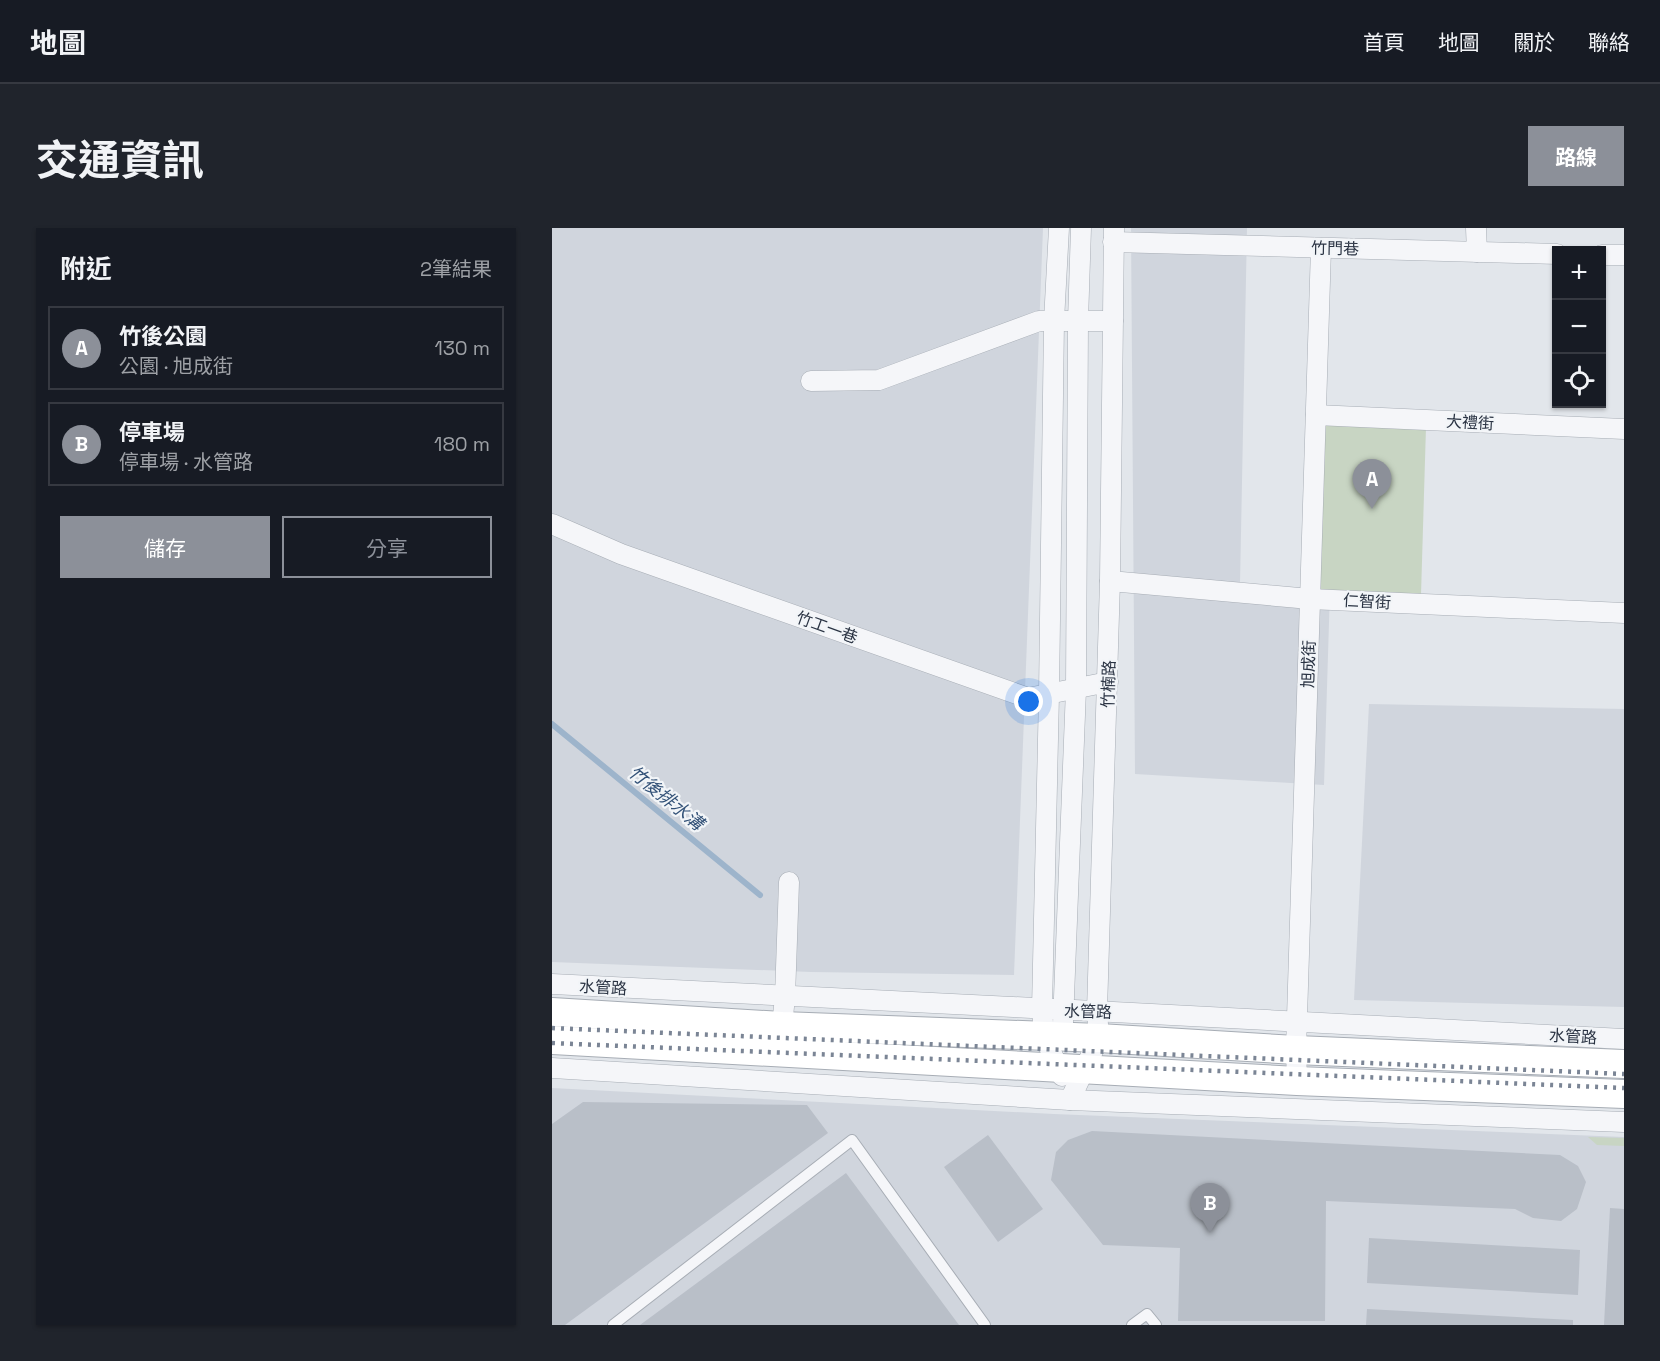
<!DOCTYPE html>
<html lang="zh-TW">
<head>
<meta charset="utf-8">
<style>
  body { margin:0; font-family:"Space Grotesk","Noto Sans TC",sans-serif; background:#20242c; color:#f1f3f6 }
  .controls { position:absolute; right:18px; top:18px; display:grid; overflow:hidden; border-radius:0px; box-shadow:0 2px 4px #0004 }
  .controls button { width:54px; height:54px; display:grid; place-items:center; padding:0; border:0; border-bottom:2px solid #363941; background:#171b24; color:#f1f3f6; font:30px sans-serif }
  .you { position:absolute; left:477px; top:474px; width:21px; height:21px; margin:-15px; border:4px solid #fff; border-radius:50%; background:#1a73e8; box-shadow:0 0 0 9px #1a73e833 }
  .badge { display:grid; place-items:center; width:39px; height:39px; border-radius:50%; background:#8c9099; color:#fff; font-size:20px; font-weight:700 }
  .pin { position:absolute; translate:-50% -50px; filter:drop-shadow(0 2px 3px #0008) }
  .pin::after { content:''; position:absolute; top:32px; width:21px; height:18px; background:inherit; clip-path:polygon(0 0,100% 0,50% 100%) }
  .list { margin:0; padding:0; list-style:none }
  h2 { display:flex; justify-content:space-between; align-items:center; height:78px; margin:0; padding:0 24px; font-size:26px }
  h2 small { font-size:20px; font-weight:400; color:#9ea1a6 }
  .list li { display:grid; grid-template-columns:39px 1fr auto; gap:18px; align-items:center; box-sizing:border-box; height:84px; margin:0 12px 12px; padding:0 12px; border:2px solid #363941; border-radius:0px }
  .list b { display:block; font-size:22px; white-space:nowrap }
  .list p { margin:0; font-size:20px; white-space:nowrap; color:#9ea1a6 }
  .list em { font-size:20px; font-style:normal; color:#9ea1a6 }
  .actions { display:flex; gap:12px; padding:18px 24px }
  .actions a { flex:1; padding:14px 0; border:2px solid #8c9099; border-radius:0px; text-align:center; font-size:21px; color:#8c9099 }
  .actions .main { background:#8c9099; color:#fff }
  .icon { flex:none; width:33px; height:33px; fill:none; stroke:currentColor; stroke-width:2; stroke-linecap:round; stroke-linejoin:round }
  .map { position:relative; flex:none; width:1072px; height:1097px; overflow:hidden; border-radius:0px }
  header { display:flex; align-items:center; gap:36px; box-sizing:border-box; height:84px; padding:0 30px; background:#171b24; border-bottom:2px solid #363941 }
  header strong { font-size:28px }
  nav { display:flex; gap:33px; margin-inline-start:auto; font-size:21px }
  .intro { display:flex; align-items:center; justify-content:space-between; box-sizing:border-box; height:144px; padding:0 36px }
  h1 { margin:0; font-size:42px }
  .button { padding:15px 27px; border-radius:0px; background:#8c9099; color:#fff; font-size:21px; font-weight:700 }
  main { display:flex; gap:36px; padding:0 36px }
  aside { flex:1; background:#171b24; border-radius:0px; box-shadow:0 2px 4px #0004 }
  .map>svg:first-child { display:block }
  .built { fill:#d0d5dd }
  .green { fill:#c8d5c3 }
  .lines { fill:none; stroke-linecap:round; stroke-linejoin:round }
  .stream { stroke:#9db4cb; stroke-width:6 }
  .building { fill:#b9bfc8 }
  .lane-casing { stroke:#a7adb5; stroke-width:12 }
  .street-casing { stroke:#a7adb5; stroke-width:21 }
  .secondary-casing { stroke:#a7adb5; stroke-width:30 }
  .lane { stroke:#f5f6f9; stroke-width:10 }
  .street { stroke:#f5f6f9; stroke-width:20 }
  .secondary { stroke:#fff; stroke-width:28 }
  .rail { stroke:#7b8595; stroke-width:4.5; stroke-dasharray:3 6; stroke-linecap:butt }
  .labels { text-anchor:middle; stroke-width:4.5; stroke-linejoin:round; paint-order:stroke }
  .street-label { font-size:16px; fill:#2a3343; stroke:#f2f5f8 }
  .water-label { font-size:18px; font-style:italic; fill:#335278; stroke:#f2f5f8 }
</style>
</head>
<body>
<header>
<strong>地圖</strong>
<nav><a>首頁</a><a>地圖</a><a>關於</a><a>聯絡</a></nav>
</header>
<div class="intro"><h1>交通資訊</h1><a class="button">路線</a></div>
<main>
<aside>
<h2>附近<small>2筆結果</small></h2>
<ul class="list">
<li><span class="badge">A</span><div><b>竹後公園</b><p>公園 · 旭成街</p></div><em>130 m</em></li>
<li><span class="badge">B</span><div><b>停車場</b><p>停車場 · 水管路</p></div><em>180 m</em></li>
</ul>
<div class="actions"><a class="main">儲存</a><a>分享</a></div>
</aside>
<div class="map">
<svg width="1072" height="1097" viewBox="0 0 1072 1097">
  <rect width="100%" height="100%" fill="#e2e6eb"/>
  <!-- built -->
  <g class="built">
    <polygon points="0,0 491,0 462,747 259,744 0,734"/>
    <polygon points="579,0 695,0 688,356 778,362 772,557 583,546"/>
    <polygon points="817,476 1072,481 1072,779 802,772"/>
    <polygon points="0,860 502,886 1072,909 1072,1097 0,1097"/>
  </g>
  <!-- green -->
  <g class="green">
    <polygon points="771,196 874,199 869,367 766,364"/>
    <polygon points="1036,909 1072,910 1072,918 1045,917"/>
  </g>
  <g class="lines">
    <!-- stream -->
    <polyline class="stream" points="0,496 208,667"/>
  </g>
  <!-- building -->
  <g class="building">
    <polygon points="31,874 255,877 276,905 13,1097 0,1097 0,896"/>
    <polygon points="540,903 1008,927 1026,938 1034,954 1025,981 1009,993 981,990 963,981 774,973 773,1093 626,1093 628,1020 551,1017 499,952 504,924 516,912"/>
    <polygon points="436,907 491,981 446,1014 392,939"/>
    <polygon points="294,945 407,1097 88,1097"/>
    <polygon points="1058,980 1072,981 1072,1097 1052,1097"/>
    <polygon points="817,1010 1028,1022 1026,1067 815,1055"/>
    <polygon points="815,1081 1021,1092 1021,1097 814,1097"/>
  </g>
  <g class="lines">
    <!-- lane casing -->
    <g class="lane-casing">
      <g id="lane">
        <polyline points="61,1097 300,912 433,1097"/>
        <polyline points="580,1097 595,1086 604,1097"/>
      </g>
    </g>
    <!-- street casing -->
    <g class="street-casing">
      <g id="street">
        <polyline points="507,0 502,93 497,466 490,781 492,808 510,848"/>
        <polyline points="924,0 925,24"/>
        <polyline points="561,14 1005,26"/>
        <polyline points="1050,27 1072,27"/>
        <polyline points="259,153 327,152 487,93 561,93"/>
        <polyline points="764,187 1072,201"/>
        <polyline points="0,296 69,326 476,470 556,454"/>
        <polyline points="558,353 758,371 1072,385"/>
        <path d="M0,756C357,775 715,790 1072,811"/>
        <polyline points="511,795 524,461 526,93 529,0"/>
        <polyline points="230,798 233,769 237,654"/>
        <polyline points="0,840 518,872 1072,894"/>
        <polyline points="745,853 744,822 769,20"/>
        <polyline points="518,872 547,810 545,783 558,353 562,0"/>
      </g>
    </g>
    <!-- secondary casing -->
    <g class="secondary-casing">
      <g id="secondary">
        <polyline points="0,784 230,798 547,810 744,822 1072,836"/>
        <polyline points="0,812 745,853 1072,866"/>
      </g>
    </g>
    <!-- lane -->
    <use href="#lane" class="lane"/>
    <!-- street -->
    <use href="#street" class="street"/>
    <!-- secondary -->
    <use href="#secondary" class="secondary"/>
    <!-- rail -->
    <g class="rail">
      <polyline points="0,800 1072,846"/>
      <polyline points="0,815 1072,860"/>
    </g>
  </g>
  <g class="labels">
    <!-- street labels -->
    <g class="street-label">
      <text transform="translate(783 20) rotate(1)" y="6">竹門巷</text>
      <text transform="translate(918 194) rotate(3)" y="6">大禮街</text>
      <text transform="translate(815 373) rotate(3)" y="6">仁智街</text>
      <text transform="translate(275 399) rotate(20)" y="6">竹工一巷</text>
      <text transform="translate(756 436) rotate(-88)" y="6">旭成街</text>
      <text transform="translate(556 456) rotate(-88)" y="6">竹楠路</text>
      <text transform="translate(51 759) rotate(3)" y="6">水管路</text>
      <text transform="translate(536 783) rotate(2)" y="6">水管路</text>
      <text transform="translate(1021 808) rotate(3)" y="6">水管路</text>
    </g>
    <!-- water labels -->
    <g class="water-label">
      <text transform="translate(114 570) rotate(39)" y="6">竹後排水溝</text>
    </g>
  </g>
</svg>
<div class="controls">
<button>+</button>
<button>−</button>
<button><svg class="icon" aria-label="locate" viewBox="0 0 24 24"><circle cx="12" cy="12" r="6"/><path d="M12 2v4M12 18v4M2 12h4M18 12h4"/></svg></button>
</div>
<div class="you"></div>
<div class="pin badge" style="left:820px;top:281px">A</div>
<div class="pin badge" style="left:658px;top:1005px">B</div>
</div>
</main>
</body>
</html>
